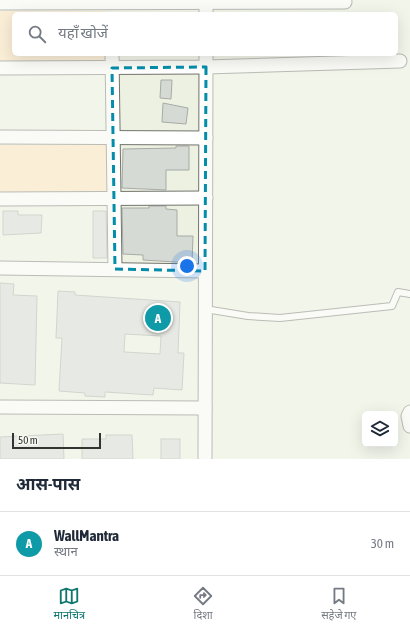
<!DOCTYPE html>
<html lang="hi">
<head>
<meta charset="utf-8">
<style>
  body { margin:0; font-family:"Asap Condensed","Noto Sans Devanagari",sans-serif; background:#f2f2f3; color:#1f2937 }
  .controls { position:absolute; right:12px; bottom:12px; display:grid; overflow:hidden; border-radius:6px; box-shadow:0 4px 16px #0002 }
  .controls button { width:36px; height:36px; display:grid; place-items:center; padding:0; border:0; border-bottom:1px solid #e0e1e3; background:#fff; color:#1f2937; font:20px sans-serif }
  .scale { position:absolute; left:12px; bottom:10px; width:89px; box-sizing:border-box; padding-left:4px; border:2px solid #333431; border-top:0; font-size:11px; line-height:14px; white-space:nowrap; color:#333431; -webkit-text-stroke:3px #f6f8f1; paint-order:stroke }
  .you { position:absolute; left:187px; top:266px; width:14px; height:14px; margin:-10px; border:3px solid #fff; border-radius:50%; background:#1a73e8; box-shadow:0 0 0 6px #1a73e833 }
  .badge { display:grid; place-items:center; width:26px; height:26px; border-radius:50%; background:#0f766e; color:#fff; font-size:13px; font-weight:700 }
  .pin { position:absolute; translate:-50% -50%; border:2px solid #fff; box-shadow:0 1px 4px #0006 }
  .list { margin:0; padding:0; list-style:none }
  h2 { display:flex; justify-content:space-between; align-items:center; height:52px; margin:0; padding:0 16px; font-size:17px }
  h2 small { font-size:13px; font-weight:400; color:#747a83 }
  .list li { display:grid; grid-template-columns:26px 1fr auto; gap:12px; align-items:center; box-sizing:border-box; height:64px; padding:0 16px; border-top:1px solid #e0e1e3 }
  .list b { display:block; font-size:15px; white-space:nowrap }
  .list p { margin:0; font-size:13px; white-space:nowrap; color:#747a83 }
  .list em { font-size:13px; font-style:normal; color:#747a83 }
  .icon { flex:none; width:22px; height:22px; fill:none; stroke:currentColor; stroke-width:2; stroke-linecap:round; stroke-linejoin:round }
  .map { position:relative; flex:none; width:410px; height:459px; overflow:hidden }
  .search { position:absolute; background:#fff; box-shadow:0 4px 16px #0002; left:12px; right:12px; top:12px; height:44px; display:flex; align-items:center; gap:10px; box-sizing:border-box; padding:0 14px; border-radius:6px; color:#747a83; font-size:15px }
  .sheet { height:116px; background:#fff }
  nav { display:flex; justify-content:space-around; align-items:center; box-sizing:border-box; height:56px; border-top:1px solid #e0e1e3; background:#fff; font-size:11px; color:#747a83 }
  nav a { display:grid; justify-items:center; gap:2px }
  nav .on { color:#0f766e }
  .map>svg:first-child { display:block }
  .built { fill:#edf1e2; fill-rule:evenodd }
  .green { fill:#fee2b8 }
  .building { fill:#d6dad4; stroke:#a6aba5; fill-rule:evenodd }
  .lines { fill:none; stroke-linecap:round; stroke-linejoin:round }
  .service-casing { stroke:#72746d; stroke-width:8 }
  .minor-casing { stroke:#72746d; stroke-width:15 }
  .service { stroke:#fff; stroke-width:6 }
  .minor { stroke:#fff; stroke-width:13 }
  .marked { fill:none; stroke:#038dab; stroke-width:3; stroke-dasharray:8 5; stroke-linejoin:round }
</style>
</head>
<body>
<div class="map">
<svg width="410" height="459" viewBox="0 0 410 459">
  <rect width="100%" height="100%" fill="#f6f8f1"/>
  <!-- built -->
  <path class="built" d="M0,0H410V459H0ZM14,14H396V54H14ZM365,414H395V444H365Z"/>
  <!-- green -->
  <g class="green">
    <polygon points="0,11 106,11 106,14 14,14 14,54 106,54 106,63 0,62"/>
    <rect x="0" y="145" width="106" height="48"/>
  </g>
  <!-- building -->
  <g class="building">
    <polygon points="161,80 172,80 171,99 160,98"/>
    <polygon points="163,103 188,108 186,124 162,122"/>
    <polygon points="176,146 189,146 189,170 166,170 166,190 122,188 123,149 176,148"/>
    <polygon points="149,206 166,206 166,209 177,210 177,236 193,236 192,263 143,260 143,255 123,254 122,208 149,208"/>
    <polygon points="3,211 18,211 18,215 42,215 41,233 3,235"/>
    <polygon points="93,211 106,211 107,258 93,258"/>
    <polygon points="0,283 14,284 13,295 37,296 35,385 0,383"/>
    <path d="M58,291L75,292V295L180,302L178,353H184L182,390L154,388L153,395L105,392V397L85,396V393L59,391L62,338H56ZM125,334L161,336L160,354L124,352Z"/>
    <polygon points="63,434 64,459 0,459 0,437"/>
    <polygon points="106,435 132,435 133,459 82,459 82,439 106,439"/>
    <rect x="161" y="439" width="19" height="20"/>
  </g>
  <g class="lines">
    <!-- service casing -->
    <g class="service-casing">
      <polyline id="service" points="205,309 248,316 280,318 392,306 398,292 410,294"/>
    </g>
    <!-- minor casing -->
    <g class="minor-casing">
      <g id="minor">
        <polyline points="0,3 345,2"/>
        <polyline points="206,14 206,0"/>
        <polyline points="112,54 115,269"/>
        <polyline points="0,68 206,67 400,61"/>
        <polyline points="0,137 206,138"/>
        <polyline points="0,199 206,198"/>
        <polyline points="0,268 205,271"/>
        <polyline points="0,407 205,408"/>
        <polyline points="410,412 408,416 410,426"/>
        <polyline points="205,459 206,54"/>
      </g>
    </g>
    <!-- service -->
    <use href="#service" class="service"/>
    <!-- minor -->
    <use href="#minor" class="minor"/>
  </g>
  <!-- marked area -->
  <path d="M0 0H410V459H0ZM206,67L205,271L115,269L112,68Z" fill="#f6f8f1" fill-opacity=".55" fill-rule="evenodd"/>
  <path class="marked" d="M206,67L205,271L115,269L112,68Z"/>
</svg>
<div class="controls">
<button><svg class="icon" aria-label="layers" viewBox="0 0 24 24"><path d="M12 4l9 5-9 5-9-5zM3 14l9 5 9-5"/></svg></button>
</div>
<div class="scale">50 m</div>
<div class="you"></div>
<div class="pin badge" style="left:158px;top:318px;background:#0f9aa8">A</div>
<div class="search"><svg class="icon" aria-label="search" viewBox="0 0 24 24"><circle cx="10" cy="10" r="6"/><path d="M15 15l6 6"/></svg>यहाँ खोजें</div>
</div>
<section class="sheet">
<h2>आस-पास<small></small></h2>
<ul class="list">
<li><span class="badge" style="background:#0f9aa8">A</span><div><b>WallMantra</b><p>स्थान</p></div><em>30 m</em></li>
</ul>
</section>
<nav>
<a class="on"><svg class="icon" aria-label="map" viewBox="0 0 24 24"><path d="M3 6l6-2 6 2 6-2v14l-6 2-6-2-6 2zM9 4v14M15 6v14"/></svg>मानचित्र</a>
<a><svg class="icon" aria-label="directions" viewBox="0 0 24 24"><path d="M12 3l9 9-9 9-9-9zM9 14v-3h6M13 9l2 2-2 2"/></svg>दिशा</a>
<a><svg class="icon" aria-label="saved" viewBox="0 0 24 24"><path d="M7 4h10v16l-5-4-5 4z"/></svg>सहेजे गए</a>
</nav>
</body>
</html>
